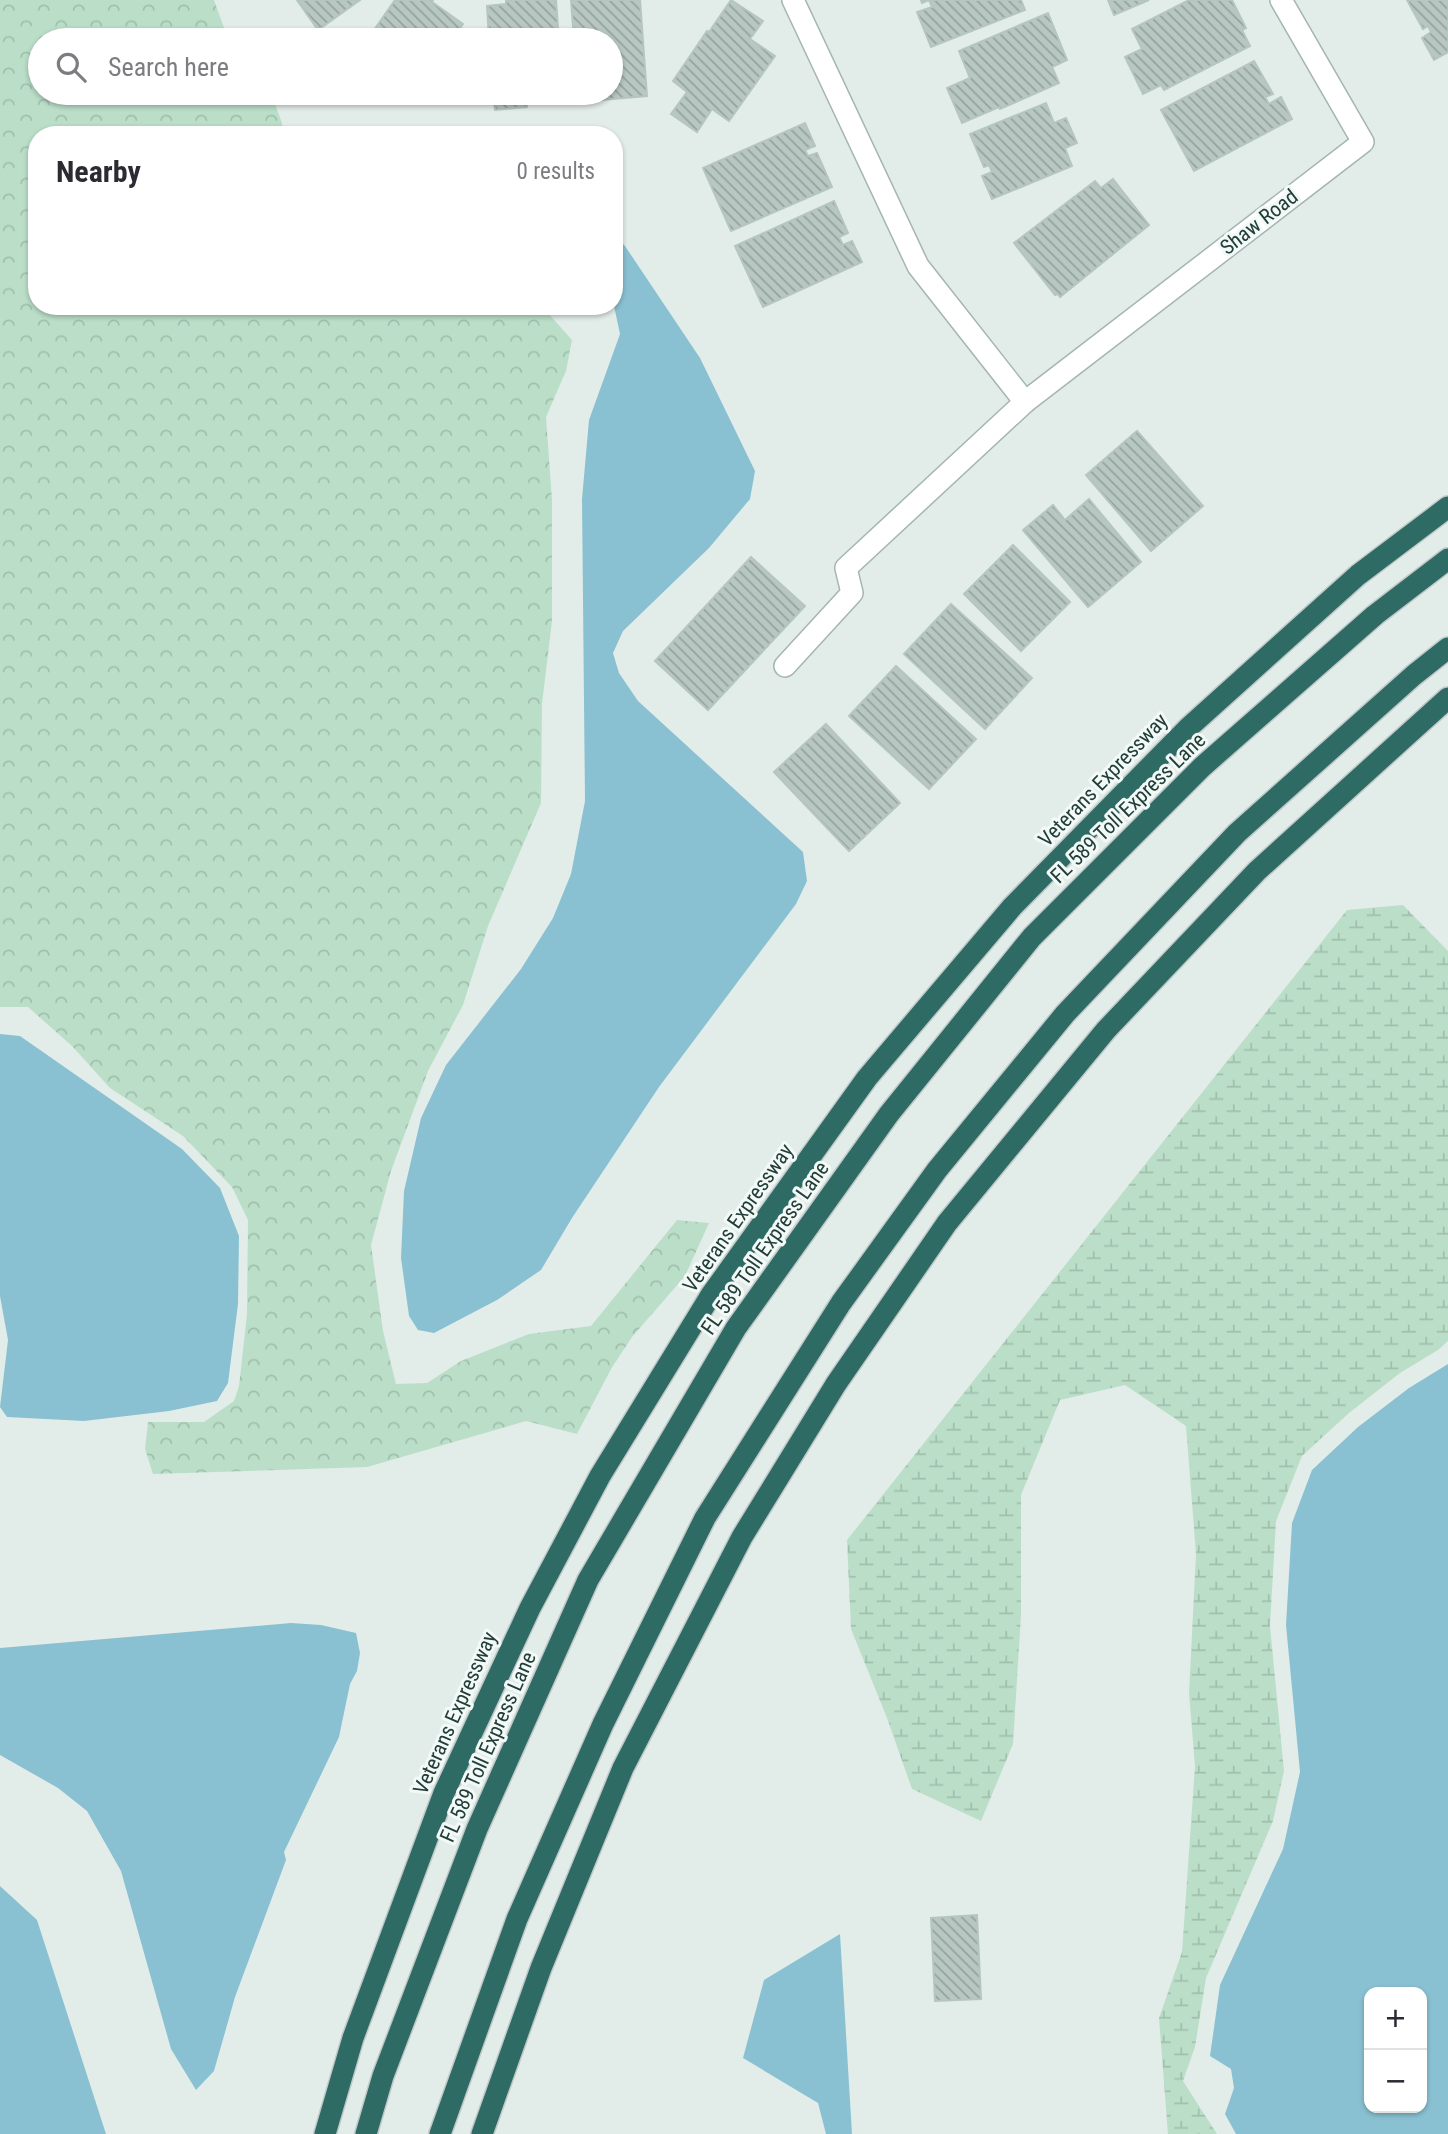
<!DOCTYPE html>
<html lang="en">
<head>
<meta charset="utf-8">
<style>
  body { margin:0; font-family:"Roboto Condensed",sans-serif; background:#f2f2f3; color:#2b2b33 }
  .controls { position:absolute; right:21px; bottom:21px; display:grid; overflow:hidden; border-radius:14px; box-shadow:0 2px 5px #0004 }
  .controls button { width:63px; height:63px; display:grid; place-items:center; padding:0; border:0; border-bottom:2px solid #e1e1e2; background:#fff; color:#2b2b33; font:35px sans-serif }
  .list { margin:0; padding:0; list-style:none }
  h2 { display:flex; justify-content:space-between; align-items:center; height:91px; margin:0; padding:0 28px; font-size:30px }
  h2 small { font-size:23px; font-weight:400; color:#7c7c81 }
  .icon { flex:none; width:38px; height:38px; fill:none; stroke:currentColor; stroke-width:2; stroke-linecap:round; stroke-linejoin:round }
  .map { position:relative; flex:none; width:1448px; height:2134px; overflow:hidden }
  .search { position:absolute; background:#fff; box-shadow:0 2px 5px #0004; left:28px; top:28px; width:595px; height:77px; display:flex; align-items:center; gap:18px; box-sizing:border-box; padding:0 24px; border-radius:38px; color:#7c7c81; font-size:26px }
  .panel { position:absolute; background:#fff; box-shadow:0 2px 5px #0004; left:28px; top:126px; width:595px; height:189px; border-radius:28px }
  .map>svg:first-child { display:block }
  .forest { fill:url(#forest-crowns) }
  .wetland { fill:url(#wetland-marsh) }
  .water { fill:#8ac1d2; fill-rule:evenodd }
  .building { fill:url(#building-back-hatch); stroke:#b5c6c1; stroke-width:2 }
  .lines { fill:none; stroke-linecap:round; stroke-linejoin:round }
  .street-casing { stroke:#a5b5b1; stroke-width:24 }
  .highway-casing { stroke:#c1c9c8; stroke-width:24 }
  .street { stroke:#fff; stroke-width:21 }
  .highway { stroke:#2d6b64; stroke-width:21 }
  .labels { text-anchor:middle; stroke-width:6; stroke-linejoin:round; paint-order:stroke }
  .street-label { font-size:21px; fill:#223e39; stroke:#f3f9f7 }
</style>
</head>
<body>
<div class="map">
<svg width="1448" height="2134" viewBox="0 0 1448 2134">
  <defs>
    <pattern id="forest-crowns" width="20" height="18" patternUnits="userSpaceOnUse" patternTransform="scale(1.75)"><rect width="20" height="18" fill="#bbdec8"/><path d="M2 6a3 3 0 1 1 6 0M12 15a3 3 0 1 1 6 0" fill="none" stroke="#a0c0ad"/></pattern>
    <pattern id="wetland-marsh" width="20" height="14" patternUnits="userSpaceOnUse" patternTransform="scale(1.75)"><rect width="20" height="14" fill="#bbdec8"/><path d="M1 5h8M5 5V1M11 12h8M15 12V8" fill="none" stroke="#a0c0ad"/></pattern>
    <pattern id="building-back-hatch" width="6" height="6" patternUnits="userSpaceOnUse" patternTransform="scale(1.75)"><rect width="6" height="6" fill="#b8c7c2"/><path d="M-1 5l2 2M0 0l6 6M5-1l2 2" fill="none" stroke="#95a39f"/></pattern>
  </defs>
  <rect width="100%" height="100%" fill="#e2ede9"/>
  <!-- forest -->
  <polygon class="forest" points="0,0 214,0 227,36 231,40 40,40 40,93 271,93 282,123 282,135 37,135 37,306 525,306 548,313 572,340 566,371 546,417 552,500 552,621 542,704 541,803 488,926 463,1005 428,1071 391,1171 371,1245 383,1331 396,1384 427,1383 461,1361 529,1334 591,1326 677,1220 709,1223 685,1276 632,1337 611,1369 577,1434 526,1421 367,1467 153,1474 145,1449 148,1422 204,1422 234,1401 239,1386 247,1314 248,1220 232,1187 183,1136 110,1088 72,1046 28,1007 0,1007"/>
  <!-- wetland -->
  <polygon class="wetland" points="1403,905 1448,951 1448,1341 1438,1350 1400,1373 1349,1413 1302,1456 1276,1521 1270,1626 1284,1771 1273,1821 1206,1978 1195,2047 1183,2081 1217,2134 1168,2134 1159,2018 1182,1952 1195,1766 1189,1693 1196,1554 1186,1426 1125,1385 1060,1400 1021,1495 1021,1615 1013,1744 981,1821 912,1789 887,1718 851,1629 847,1540 1347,910"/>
  <!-- water -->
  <g class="water">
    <polygon points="614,235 625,246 700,358 755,471 750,499 709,548 623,631 613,653 619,673 638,701 803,852 807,881 796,904 659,1087 572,1218 541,1270 497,1300 434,1333 418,1330 409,1316 401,1258 404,1191 421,1118 446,1065 521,969 553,918 571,874 585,801 582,499 589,420 620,334 614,306"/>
    <polygon points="0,1034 20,1036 182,1149 220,1188 239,1236 238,1304 228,1383 217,1401 169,1411 84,1421 7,1417 0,1407 8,1340 0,1296"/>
    <path d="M1448,1364V2134H1236L1225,2114L1234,2088L1231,2069L1210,2056L1220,1985L1283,1849L1300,1772L1286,1625L1292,1523L1312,1470L1358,1427L1409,1388ZM1369,1992H1422V2108H1369Z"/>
    <polygon points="291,1623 321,1625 356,1633 360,1653 357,1671 350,1684 339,1737 284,1852 286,1860 235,1997 214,2071 196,2090 171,2049 121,1871 87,1811 58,1788 0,1755 0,1648"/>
    <polygon points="0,1886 37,1920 106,2134 0,2134"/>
    <polygon points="840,1934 852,2134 826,2134 818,2103 743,2058 764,1980"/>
  </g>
  <!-- building -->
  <g class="building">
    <polygon points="297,0 360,0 318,30"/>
    <polygon points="395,0 433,0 432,2 463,24 452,40 367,40"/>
    <polygon points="506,0 556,0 559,40 489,40 487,6 506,4"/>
    <polygon points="571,0 640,0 647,96 578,102 578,93 611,93 611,40 574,40"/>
    <polygon points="731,0 763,21 750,39 775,56 729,121 712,109 697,132 671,114 687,92 673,81 707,31 709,32"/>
    <polygon points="921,0 1021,0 1025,10 931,47 917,12 932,7 929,0 922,3"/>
    <polygon points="1108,0 1149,0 1114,15"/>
    <polygon points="1189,0 1232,0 1246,28 1242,30 1250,46 1164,90 1161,85 1143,94 1125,57 1142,49 1132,29"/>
    <polygon points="1407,0 1448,0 1448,52 1434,60 1422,38 1431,32 1428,26 1423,29"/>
    <polygon points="1048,13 1067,60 1052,67 1059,83 1000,109 999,107 962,123 947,88 970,78 959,51"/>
    <polygon points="1254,61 1273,94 1265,97 1269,104 1281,97 1292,119 1194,171 1161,110"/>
    <polygon points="493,93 542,93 526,94 527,107 495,110"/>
    <polygon points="1046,103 1054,123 1066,118 1077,143 1065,148 1072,166 992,199 982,176 992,172 989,165 984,167 970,134"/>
    <polygon points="805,123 815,146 805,150 808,156 817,153 832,187 731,231 703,168"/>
    <polygon points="1113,179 1149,225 1060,297 1058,294 1055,295 1014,243 1095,181 1101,188"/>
    <polygon points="834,201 848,233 839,237 843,245 852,241 862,262 763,307 735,246"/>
    <polygon points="1137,431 1203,506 1151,551 1086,475"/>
    <polygon points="1089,499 1141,562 1088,607 1023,530 1053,505 1065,520"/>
    <polygon points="1013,545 1070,602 1021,651 964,594"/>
    <polygon points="751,557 805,606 708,710 655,661"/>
    <polygon points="951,604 1032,678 985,729 904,654"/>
    <polygon points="896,666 976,739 929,789 849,716"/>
    <polygon points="826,724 900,803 849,851 774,772"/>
    <polygon points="977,1915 981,1999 935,2001 931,1918"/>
  </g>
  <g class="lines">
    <!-- street casing -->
    <g class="street-casing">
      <g id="street">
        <polyline points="793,0 918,266 1025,402"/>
        <polyline points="785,666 852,593 846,568 1025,402 1363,142 1281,0"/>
      </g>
    </g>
    <!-- highway casing -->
    <g class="highway-casing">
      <g id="highway">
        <polyline points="325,2134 353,2038 444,1793 530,1608 600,1476 711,1295 867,1078 1012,907 1188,728 1358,575 1448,507"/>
        <polyline points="366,2134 383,2076 477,1829 588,1580 736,1328 889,1114 1032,937 1202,767 1375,615 1448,559"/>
        <polyline points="440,2134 517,1919 603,1724 705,1518 841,1303 937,1170 1065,1014 1237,833 1414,675 1448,648"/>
        <polyline points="482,2134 541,1968 623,1768 742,1537 836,1384 947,1223 1106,1030 1257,871 1448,698"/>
      </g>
    </g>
    <!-- street -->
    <use href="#street" class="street"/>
    <!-- highway -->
    <use href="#highway" class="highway"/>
  </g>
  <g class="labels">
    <!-- street labels -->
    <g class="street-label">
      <text transform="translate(1259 222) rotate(-38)" y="7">Shaw Road</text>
      <text transform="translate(1103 780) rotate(-46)" y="7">Veterans Expressway</text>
      <text transform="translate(1128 808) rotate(-44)" y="7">FL 589 Toll Express Lane</text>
      <text transform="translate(738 1218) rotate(-55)" y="7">Veterans Expressway</text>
      <text transform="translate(765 1248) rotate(-55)" y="7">FL 589 Toll Express Lane</text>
      <text transform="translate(455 1713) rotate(-66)" y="7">Veterans Expressway</text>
      <text transform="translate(488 1747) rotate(-66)" y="7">FL 589 Toll Express Lane</text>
    </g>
  </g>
</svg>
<div class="controls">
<button>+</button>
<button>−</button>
</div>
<div class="search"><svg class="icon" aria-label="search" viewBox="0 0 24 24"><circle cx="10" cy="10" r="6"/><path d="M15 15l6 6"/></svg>Search here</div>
<section class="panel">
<h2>Nearby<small>0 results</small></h2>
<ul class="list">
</ul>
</section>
</div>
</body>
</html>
